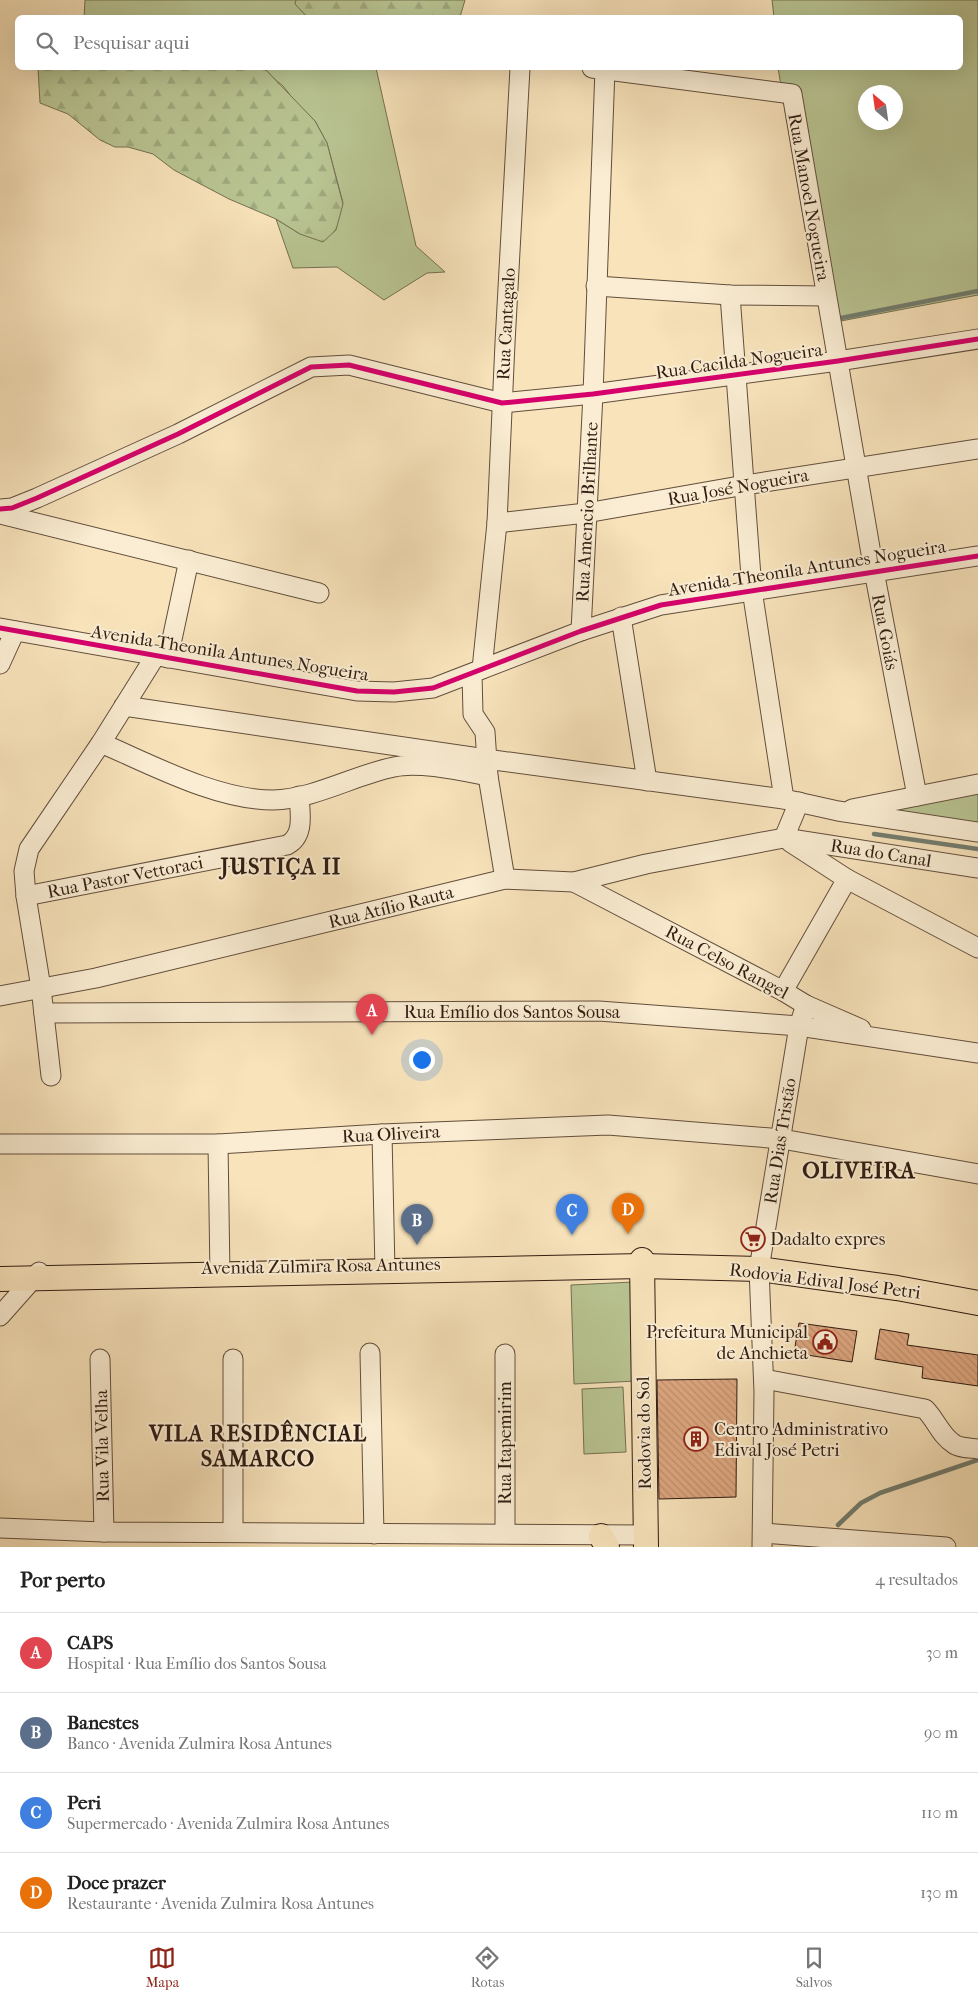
<!DOCTYPE html>
<html lang="pt">
<head>
<meta charset="utf-8">
<style>
  body { margin:0; font-family:"IM FELL French Canon",serif; background:#f2f2f2; color:#222 }
  .compass { position:absolute; left:858px; top:85px; width:45px; height:45px; border-radius:50%; background:#fff; box-shadow:0 5px 20px #0002; rotate:331deg }
  .you { position:absolute; left:421px; top:1059px; width:18px; height:18px; margin:-12px; border:4px solid #fff; border-radius:50%; background:#1a73e8; box-shadow:0 0 0 8px #1a73e833 }
  .badge { display:grid; place-items:center; width:32px; height:32px; border-radius:50%; background:#8f2418; color:#fff; font-size:16px; font-weight:700 }
  .pin { position:absolute; translate:-50% -41px; filter:drop-shadow(0 1px 2px #0008) }
  .pin::after { content:''; position:absolute; top:26px; width:18px; height:15px; background:inherit; clip-path:polygon(0 0,100% 0,50% 100%) }
  .list { margin:0; padding:0; list-style:none }
  h2 { display:flex; justify-content:space-between; align-items:center; height:65px; margin:0; padding:0 20px; font-size:21px }
  h2 small { font-size:16px; font-weight:400; color:#767676 }
  .list li { display:grid; grid-template-columns:32px 1fr auto; gap:15px; align-items:center; box-sizing:border-box; height:80px; padding:0 20px; border-top:1px solid #e0e0e0 }
  .list b { display:block; font-size:19px; white-space:nowrap }
  .list p { margin:0; font-size:16px; white-space:nowrap; color:#767676 }
  .list em { font-size:16px; font-style:normal; color:#767676 }
  .icon { flex:none; width:28px; height:28px; fill:none; stroke:currentColor; stroke-width:2; stroke-linecap:round; stroke-linejoin:round }
  .map { position:relative; flex:none; width:978px; height:1547px; overflow:hidden }
  .search { position:absolute; background:#fff; box-shadow:0 5px 20px #0002; left:15px; right:15px; top:15px; height:55px; display:flex; align-items:center; gap:12px; box-sizing:border-box; padding:0 18px; border-radius:8px; color:#767676; font-size:19px }
  .sheet { height:385px; background:#fff }
  nav { display:flex; justify-content:space-around; align-items:center; box-sizing:border-box; height:70px; border-top:1px solid #e0e0e0; background:#fff; font-size:14px; color:#767676 }
  nav a { display:grid; justify-items:center; gap:2px }
  nav .on { color:#8f2418 }
  .map>svg:first-child { display:block }
  .green { fill:#b9c593; stroke:#747052; fill-rule:evenodd }
  .forest { fill:url(#forest-firs); stroke:#747052 }
  .lines { fill:none; stroke-linecap:round; stroke-linejoin:round }
  .stream { stroke:#727d6f; stroke-width:4.5 }
  .building { fill:url(#building-back-hatch); stroke:#301c12 }
  .minor-casing { stroke:#624e3c; stroke-width:21 }
  .major-casing { stroke:#301c12; stroke-width:26 }
  .minor { stroke:#faedd3; stroke-width:19 }
  .major { stroke:#f8e3bb; stroke-width:24 }
  .cycleway-casing { stroke:#faedd3; stroke-width:8 }
  .cycleway { stroke:#d6006c; stroke-width:5 }
  .labels { text-anchor:middle; stroke-width:4; stroke-linejoin:round; paint-order:stroke }
  .street-label { font-size:18px; fill:#301c12; stroke:#faedd3 }
  .poi-label { font-size:18px; fill:#301c12; stroke:#faedd3; text-anchor:start }
  .district-label { font-size:22px; font-weight:bold; letter-spacing:1px; fill:#301c12; stroke:#faedd3 }
</style>
</head>
<body>
<div class="map">
<svg width="978" height="1547" viewBox="0 0 978 1547">
  <defs>
    <pattern id="forest-firs" width="22" height="20" patternUnits="userSpaceOnUse" patternTransform="scale(1.25)"><rect width="22" height="20" fill="#b9c593"/><path d="M5 1l3.5 6h-7zM16 11l3.5 6h-7z" fill="#9fa97e"/></pattern>
    <pattern id="building-back-hatch" width="6" height="6" patternUnits="userSpaceOnUse" patternTransform="scale(1.25)"><rect width="6" height="6" fill="#dca67f"/><path d="M-1 5l2 2M0 0l6 6M5-1l2 2" fill="none" stroke="#bd8e6d"/></pattern>
  </defs>
  <rect width="100%" height="100%" fill="#f8e3bb"/>
  <filter id="stains"><feTurbulence type="fractalNoise" baseFrequency=".004" numOctaves="4"/><feColorMatrix values="0 0 0 0 .2 0 0 0 0 .09 0 0 0 0 .02 0 0 0 .5 -.17"/></filter>
  <radialGradient id="worn" r=".72"><stop offset=".6" stop-color="#630" stop-opacity="0"/><stop offset="1" stop-color="#630" stop-opacity=".3"/></radialGradient>
  <!-- green -->
  <g class="green">
    <polygon points="85,0 296,0 296,5 308,17 84,18"/>
    <path d="M772,0H978V295L825,324L811,262L778,68H960V18L774,17ZM866,92H896V122H866Z"/>
    <polygon points="261,68 376,68 416,246 445,272 427,273 384,300 337,267 293,268 276,219 300,234 343,203 327,143 315,121 298,105 283,86"/>
    <polygon points="978,793 978,827 878,811"/>
    <polygon points="633,1282 637,1381 574,1384 571,1285"/>
    <polygon points="623,1387 626,1452 584,1454 582,1389"/>
  </g>
  <!-- forest -->
  <g class="forest">
    <polygon points="296,0 465,0 460,17 308,18 295,4"/>
    <polygon points="38,68 261,68 266,70 315,121 327,143 343,204 336,230 323,242 300,234 276,219 229,199 174,170 153,154 128,147 115,147 100,140 68,114 40,103"/>
  </g>
  <g class="lines">
    <!-- stream -->
    <g class="stream">
      <polyline points="841,318 978,291"/>
      <polyline points="874,834 978,849"/>
      <polyline points="838,1525 861,1503 880,1493 978,1460"/>
    </g>
  </g>
  <!-- building -->
  <g class="building">
    <polygon points="799,1323 857,1331 852,1362 794,1353"/>
    <polygon points="880,1329 909,1334 907,1345 978,1355 978,1386 922,1378 923,1367 875,1359"/>
    <polygon points="737,1379 736,1497 659,1499 657,1380"/>
  </g>
  <g class="lines">
    <!-- minor casing -->
    <g class="minor-casing">
      <g id="minor">
        <polyline points="592,68 792,94 874,571 917,796"/>
        <polyline points="596,286 730,295 826,296"/>
        <polyline points="730,295 752,590 784,799"/>
        <polyline points="0,509 12,508 37,498 178,434 311,367 349,365 502,403 593,394 838,361 978,339"/>
        <polyline points="0,514 319,593"/>
        <polyline points="497,523 586,513 745,485 978,449"/>
        <polyline points="621,617 647,781"/>
        <polyline points="0,628 357,691 394,692 433,688 581,631 661,605 978,556"/>
        <polyline points="581,631 593,394 605,69"/>
        <polyline points="168,658 189,560"/>
        <polyline points="0,664 15,631"/>
        <polyline points="482,669 497,523 505,343 520,68"/>
        <polyline points="472,674 473,714 485,732 488,776 505,879"/>
        <polyline points="124,706 486,759 784,799 838,811 978,832"/>
        <path d="M101,743C152,765 217,800 273,800C315,799 354,775 394,767C418,761 462,771 488,776"/>
        <polyline points="852,809 978,784"/>
        <polyline points="784,838 799,802"/>
        <polyline points="790,842 847,879 978,948"/>
        <polyline points="574,882 783,991 806,1005 861,1029"/>
        <path d="M26,896L287,845C305,836 300,813 299,796"/>
        <polyline points="783,991 847,879"/>
        <polyline points="0,996 96,978 505,879 574,882 646,864 784,838 978,868"/>
        <polyline points="44,1013 599,1011 799,1026 978,1053"/>
        <polyline points="51,1076 41,988 26,896 24,871 29,849 101,743 156,655"/>
        <polyline points="382,1134 385,1271"/>
        <polyline points="0,1144 218,1144 382,1134 608,1125 782,1139 978,1174"/>
        <polyline points="218,1144 220,1275"/>
        <polyline points="0,1316 39,1272"/>
        <polyline points="370,1353 374,1534"/>
        <polyline points="505,1354 505,1533"/>
        <polyline points="100,1359 104,1532"/>
        <polyline points="233,1359 233,1532"/>
        <path d="M764,1379L925,1409C936,1420 941,1436 954,1444C959,1448 971,1448 978,1449"/>
        <polyline points="0,1528 104,1532 646,1535"/>
        <polyline points="763,1533 946,1547"/>
        <polyline points="762,1547 764,1392 759,1269 799,1026 806,1005"/>
      </g>
    </g>
    <!-- major casing -->
    <g class="major-casing">
      <g id="major">
        <polyline points="642,1260 646,1547"/>
        <polyline points="0,1279 642,1266 759,1269 897,1288 978,1303"/>
        <polyline points="601,1536 607,1547"/>
      </g>
    </g>
    <!-- minor -->
    <use href="#minor" class="minor"/>
    <!-- major -->
    <use href="#major" class="major"/>
    <!-- cycleway casing -->
    <g class="cycleway-casing">
      <g id="cycleway">
        <polyline points="0,509 12,508 37,498 178,434 311,367 349,365 502,403 593,394 838,361 978,339"/>
        <polyline points="0,628 357,691 394,692 433,688 581,631 661,605 978,556"/>
      </g>
    </g>
    <!-- cycleway -->
    <use href="#cycleway" class="cycleway"/>
  </g>
  <!-- icons -->
  <defs>
    <g id="supermarket-ring" transform="scale(1.25)"><circle r="9.5" fill="#faedd3" stroke="#8f2418" stroke-width="1.5"/><path d="M-6-5.5h2.5l.6 2H6L4.5 2H-2.5L-4.4-4H-6ZM-1.5 3.2a1.3 1.3 0 1 0 .1 0ZM3 3.2a1.3 1.3 0 1 0 .1 0Z" fill="#8f2418"/></g>
    <g id="civic-ring" transform="scale(1.25)"><circle r="9.5" fill="#faedd3" stroke="#8f2418" stroke-width="1.5"/><path d="M-.6-6.5H3V-4.5H.6V-3L4-1V1h2V6H-6V1h2V-1L-.6-3ZM-1.2 2.5V6h2.4V2.5Z" fill="#8f2418"/></g>
    <g id="building-ring" transform="scale(1.25)"><circle r="9.5" fill="#faedd3" stroke="#8f2418" stroke-width="1.5"/><path d="M-4-6H4V6H1V3H-1V6H-4ZM-2.5-4.3h1.7v1.8h-1.7ZM.8-4.3h1.7v1.8H.8ZM-2.5-1h1.7V.8h-1.7ZM.8-1h1.7V.8H.8Z" fill="#8f2418"/></g>
  </defs>
  <g fill-rule="evenodd">
    <use href="#supermarket-ring" x="753" y="1239"/>
    <use href="#civic-ring" x="825" y="1342"/>
    <use href="#building-ring" x="696" y="1439"/>
  </g>
  <g class="labels">
    <!-- street labels -->
    <g class="street-label">
      <text transform="translate(809 197) rotate(80)" y="6">Rua Manoel Nogueira</text>
      <text transform="translate(506 324) rotate(-87)" y="6">Rua Cantagalo</text>
      <text transform="translate(739 361) rotate(-8)" y="6">Rua Cacilda Nogueira</text>
      <text transform="translate(738 487) rotate(-10)" y="6">Rua José Nogueira</text>
      <text transform="translate(587 512) rotate(-87)" y="6">Rua Amencio Brilhante</text>
      <text transform="translate(807 568) rotate(-9)" y="6">Avenida Theonila Antunes Nogueira</text>
      <text transform="translate(885 632) rotate(79)" y="6">Rua Goiás</text>
      <text transform="translate(230 653) rotate(9)" y="6">Avenida Theonila Antunes Nogueira</text>
      <text transform="translate(881 853) rotate(9)" y="6">Rua do Canal</text>
      <text transform="translate(125 877) rotate(-11)" y="6">Rua Pastor Vettoraci</text>
      <text transform="translate(391 907) rotate(-14)" y="6">Rua Atílio Rauta</text>
      <text transform="translate(727 962) rotate(28)" y="6">Rua Celso Rangel</text>
      <text x="512" y="1018">Rua Emílio dos Santos Sousa</text>
      <text transform="translate(391 1134) rotate(-3)" y="6">Rua Oliveira</text>
      <text transform="translate(780 1141) rotate(-81)" y="6">Rua Dias Tristão</text>
      <text transform="translate(321 1266) rotate(-1)" y="6">Avenida Zulmira Rosa Antunes</text>
      <text transform="translate(825 1281) rotate(7)" y="6">Rodovia Edival José Petri</text>
      <text transform="translate(644 1433) rotate(-91)" y="6">Rodovia do Sol</text>
      <text transform="translate(505 1443) rotate(-90)" y="6">Rua Itapemirim</text>
      <text transform="translate(102 1446) rotate(-91)" y="6">Rua Vila Velha</text>
    </g>
    <!-- poi labels -->
    <g class="poi-label">
      <text x="770" y="1245">Dadalto expres</text>
      <text x="808" y="1338" text-anchor="end">Prefeitura Municipal<tspan x="808" dy="21">de Anchieta</tspan></text>
      <text x="714" y="1435">Centro Administrativo<tspan x="714" dy="21">Edival José Petri</tspan></text>
    </g>
    <!-- district labels -->
    <g class="district-label">
      <text x="281" y="874">JUSTIÇA II</text>
      <text x="859" y="1178">OLIVEIRA</text>
      <text x="258" y="1441">VILA RESIDÊNCIAL<tspan x="258" dy="25">SAMARCO</tspan></text>
    </g>
  </g>
  <rect width="100%" height="100%" filter="url(#stains)"/>
  <rect width="100%" height="100%" fill="url(#worn)"/>
</svg>
<svg class="compass" viewBox="-18 -18 36 36"><path d="M0-13l5 13h-10z" fill="#e53935"/><path d="M0 13l5-13h-10z" fill="#767676"/></svg>
<div class="you"></div>
<div class="pin badge" style="left:372px;top:1035px;background:#e0444e">A</div>
<div class="pin badge" style="left:417px;top:1245px;background:#5c6f8a">B</div>
<div class="pin badge" style="left:572px;top:1235px;background:#3f7fe0">C</div>
<div class="pin badge" style="left:628px;top:1234px;background:#e8710a">D</div>
<div class="search"><svg class="icon" aria-label="search" viewBox="0 0 24 24"><circle cx="10" cy="10" r="6"/><path d="M15 15l6 6"/></svg>Pesquisar aqui</div>
</div>
<section class="sheet">
<h2>Por perto<small>4 resultados</small></h2>
<ul class="list">
<li><span class="badge" style="background:#e0444e">A</span><div><b>CAPS</b><p>Hospital · Rua Emílio dos Santos Sousa</p></div><em>30 m</em></li>
<li><span class="badge" style="background:#5c6f8a">B</span><div><b>Banestes</b><p>Banco · Avenida Zulmira Rosa Antunes</p></div><em>90 m</em></li>
<li><span class="badge" style="background:#3f7fe0">C</span><div><b>Peri</b><p>Supermercado · Avenida Zulmira Rosa Antunes</p></div><em>110 m</em></li>
<li><span class="badge" style="background:#e8710a">D</span><div><b>Doce prazer</b><p>Restaurante · Avenida Zulmira Rosa Antunes</p></div><em>130 m</em></li>
</ul>
</section>
<nav>
<a class="on"><svg class="icon" aria-label="map" viewBox="0 0 24 24"><path d="M3 6l6-2 6 2 6-2v14l-6 2-6-2-6 2zM9 4v14M15 6v14"/></svg>Mapa</a>
<a><svg class="icon" aria-label="directions" viewBox="0 0 24 24"><path d="M12 3l9 9-9 9-9-9zM9 14v-3h6M13 9l2 2-2 2"/></svg>Rotas</a>
<a><svg class="icon" aria-label="saved" viewBox="0 0 24 24"><path d="M7 4h10v16l-5-4-5 4z"/></svg>Salvos</a>
</nav>
</body>
</html>
